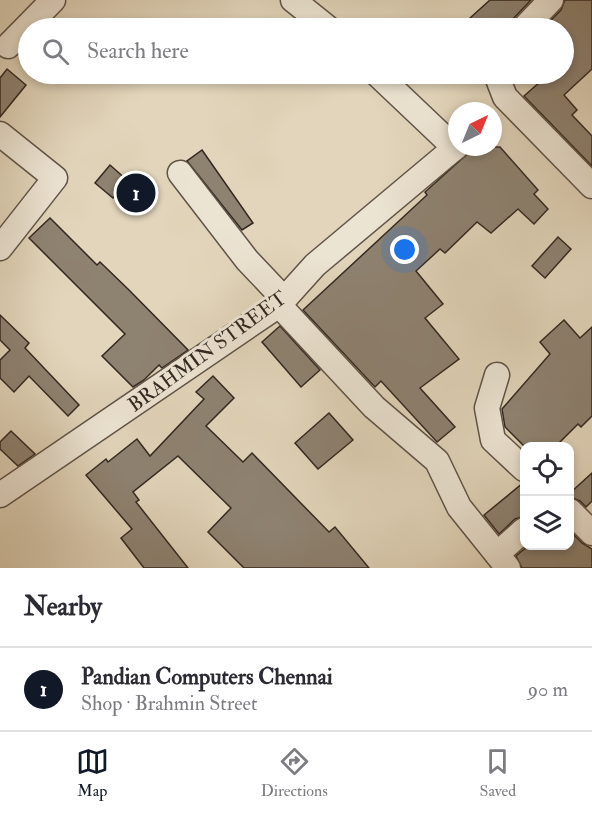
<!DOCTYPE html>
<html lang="en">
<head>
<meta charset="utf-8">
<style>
  body { margin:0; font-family:"IM FELL Double Pica",serif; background:#f7f7f7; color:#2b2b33 }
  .controls { position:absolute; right:18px; bottom:18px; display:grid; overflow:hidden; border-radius:12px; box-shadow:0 3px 9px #0003 }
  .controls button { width:54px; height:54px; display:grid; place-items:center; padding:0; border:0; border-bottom:2px solid #e1e1e2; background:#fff; color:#2b2b33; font:30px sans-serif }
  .compass { position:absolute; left:448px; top:102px; width:54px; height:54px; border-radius:50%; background:#fff; box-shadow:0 3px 9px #0003; rotate:43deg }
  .you { position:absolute; left:405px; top:250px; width:21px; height:21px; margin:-15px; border:4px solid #fff; border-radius:50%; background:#1a73e8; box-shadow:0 0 0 9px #1a73e833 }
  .badge { display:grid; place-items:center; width:39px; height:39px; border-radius:50%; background:#111827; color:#fff; font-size:20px; font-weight:700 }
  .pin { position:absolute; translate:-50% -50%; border:3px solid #fff; box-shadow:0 2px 6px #0006 }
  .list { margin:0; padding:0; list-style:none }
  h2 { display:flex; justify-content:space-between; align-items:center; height:78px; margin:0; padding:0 24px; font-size:26px }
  h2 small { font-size:20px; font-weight:400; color:#7c7c81 }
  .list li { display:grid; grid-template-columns:39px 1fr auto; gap:18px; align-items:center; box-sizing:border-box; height:84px; padding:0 24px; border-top:2px solid #e1e1e2 }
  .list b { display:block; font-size:22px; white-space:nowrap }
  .list p { margin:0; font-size:20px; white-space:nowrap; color:#7c7c81 }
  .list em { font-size:20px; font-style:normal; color:#7c7c81 }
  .icon { flex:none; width:33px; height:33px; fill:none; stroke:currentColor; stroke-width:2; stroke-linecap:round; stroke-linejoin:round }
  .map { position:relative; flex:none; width:592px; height:568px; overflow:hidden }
  .search { position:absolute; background:#fff; box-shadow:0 3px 9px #0003; left:18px; right:18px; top:18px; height:66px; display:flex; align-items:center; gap:15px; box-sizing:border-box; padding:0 21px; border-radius:33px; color:#7c7c81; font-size:22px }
  .sheet { height:162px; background:#fff }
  nav { display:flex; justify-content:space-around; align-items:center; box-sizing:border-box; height:84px; border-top:2px solid #e1e1e2; background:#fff; font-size:16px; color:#7c7c81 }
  nav a { display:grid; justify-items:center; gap:3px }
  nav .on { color:#111827 }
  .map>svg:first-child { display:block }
  .building { fill:#8e8271; stroke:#332821; stroke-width:1.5 }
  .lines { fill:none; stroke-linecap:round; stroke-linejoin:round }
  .minor-casing { stroke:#5f5348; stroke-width:27 }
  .minor { stroke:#ece4d3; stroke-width:24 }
  .labels { text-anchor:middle; stroke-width:6; stroke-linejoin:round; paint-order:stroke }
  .street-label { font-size:20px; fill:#332821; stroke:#ece4d3 }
</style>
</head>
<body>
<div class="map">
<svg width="592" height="568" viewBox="0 0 592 568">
  <rect width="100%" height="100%" fill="#e2d5bb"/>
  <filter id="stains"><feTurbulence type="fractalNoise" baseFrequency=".00333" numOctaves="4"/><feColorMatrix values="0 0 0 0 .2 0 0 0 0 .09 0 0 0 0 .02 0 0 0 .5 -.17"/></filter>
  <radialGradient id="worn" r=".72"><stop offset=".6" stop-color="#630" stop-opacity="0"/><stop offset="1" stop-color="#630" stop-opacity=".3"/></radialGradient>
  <!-- building -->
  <g class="building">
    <polygon points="490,0 531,0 514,18 510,28 459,28"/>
    <polygon points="565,0 592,0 592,69 564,95 577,110 572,115 592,136 592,166 524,96 549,74 564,74 564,28 543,28 561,10"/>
    <polygon points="7,69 26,85 0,117 0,78"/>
    <polygon points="475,147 500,147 538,190 534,194 548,209 534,224 518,209 491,233 477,222 445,253 440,249 416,271 443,304 425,318 459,359 420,388 455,427 437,442 381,381 375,387 303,310 427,195 425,192"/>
    <polygon points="202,150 253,223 242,230 187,161"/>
    <polygon points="110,165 128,181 113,198 95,183"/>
    <polygon points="50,218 97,265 100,262 129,290 188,350 162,368 159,365 144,380 133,387 102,356 125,334 29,238"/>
    <polygon points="558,237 571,249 545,278 532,266"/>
    <polygon points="0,315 29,343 25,348 79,405 68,416 29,376 14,392 0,378 0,360 10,350 0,340"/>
    <polygon points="564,320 580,338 592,327 592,416 581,427 578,424 555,447 525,447 505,427 502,409 550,354 540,342"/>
    <polygon points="280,326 320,370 301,387 262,342"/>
    <polygon points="213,376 234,398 206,426 243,462 252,453 329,532 335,527 369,568 244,568 208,532 231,508 178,456 133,492 139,500 136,502 188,568 144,568 121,538 132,529 86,475 106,459 108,462 137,439 150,456 204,399 196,392"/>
    <polygon points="329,413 353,440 318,469 295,443"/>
    <polygon points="11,431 35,454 18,466 0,449 0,442"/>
    <polygon points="592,473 592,501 586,507 580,501 570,497 570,493"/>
    <polygon points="523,483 525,483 525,516 515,519 499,534 484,515"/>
    <polygon points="570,531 582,543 592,549 592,568 522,568 516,556 528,546 570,546"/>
  </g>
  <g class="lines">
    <!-- minor casing -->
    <g class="minor-casing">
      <g id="minor">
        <polyline points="293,0 328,28"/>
        <polyline points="524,28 551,0"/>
        <polyline points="8,46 53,0"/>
        <polyline points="377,74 455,148"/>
        <polyline points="499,74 498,79 505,97 592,186"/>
        <polyline points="0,134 55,178 0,248"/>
        <polyline points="180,173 247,260 284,299"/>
        <polyline points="279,305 374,407 437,461 459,507 508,568"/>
        <polyline points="497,375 487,408 493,440 524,469"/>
        <polyline points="0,495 279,305 315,265 457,146"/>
        <polyline points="570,511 592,533"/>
        <polyline points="497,554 524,530"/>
      </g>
    </g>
    <!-- minor -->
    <use href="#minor" class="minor"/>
  </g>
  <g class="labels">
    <!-- street labels -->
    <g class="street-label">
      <text transform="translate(207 351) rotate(-36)" y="7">BRAHMIN STREET</text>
    </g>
  </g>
  <rect width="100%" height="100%" filter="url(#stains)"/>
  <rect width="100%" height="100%" fill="url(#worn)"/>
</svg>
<div class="controls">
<button><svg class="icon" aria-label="locate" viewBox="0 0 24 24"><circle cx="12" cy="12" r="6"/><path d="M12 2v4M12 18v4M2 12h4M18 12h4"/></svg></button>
<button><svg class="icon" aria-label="layers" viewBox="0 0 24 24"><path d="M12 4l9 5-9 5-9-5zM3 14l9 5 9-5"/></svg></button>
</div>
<svg class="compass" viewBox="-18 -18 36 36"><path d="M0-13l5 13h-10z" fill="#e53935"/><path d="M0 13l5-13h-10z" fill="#7c7c81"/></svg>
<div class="you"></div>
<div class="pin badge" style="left:136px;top:193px">1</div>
<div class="search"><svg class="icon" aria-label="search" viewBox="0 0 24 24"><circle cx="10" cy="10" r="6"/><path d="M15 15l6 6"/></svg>Search here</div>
</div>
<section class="sheet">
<h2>Nearby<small></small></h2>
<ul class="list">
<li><span class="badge">1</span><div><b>Pandian Computers Chennai</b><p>Shop · Brahmin Street</p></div><em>90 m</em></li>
</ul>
</section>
<nav>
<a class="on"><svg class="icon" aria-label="map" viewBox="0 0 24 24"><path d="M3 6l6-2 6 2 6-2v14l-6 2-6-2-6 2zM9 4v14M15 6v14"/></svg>Map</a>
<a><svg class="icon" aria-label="directions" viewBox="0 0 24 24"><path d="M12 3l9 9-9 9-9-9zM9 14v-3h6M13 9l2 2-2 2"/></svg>Directions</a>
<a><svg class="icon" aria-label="saved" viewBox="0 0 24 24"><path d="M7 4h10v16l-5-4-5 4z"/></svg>Saved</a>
</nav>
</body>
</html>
